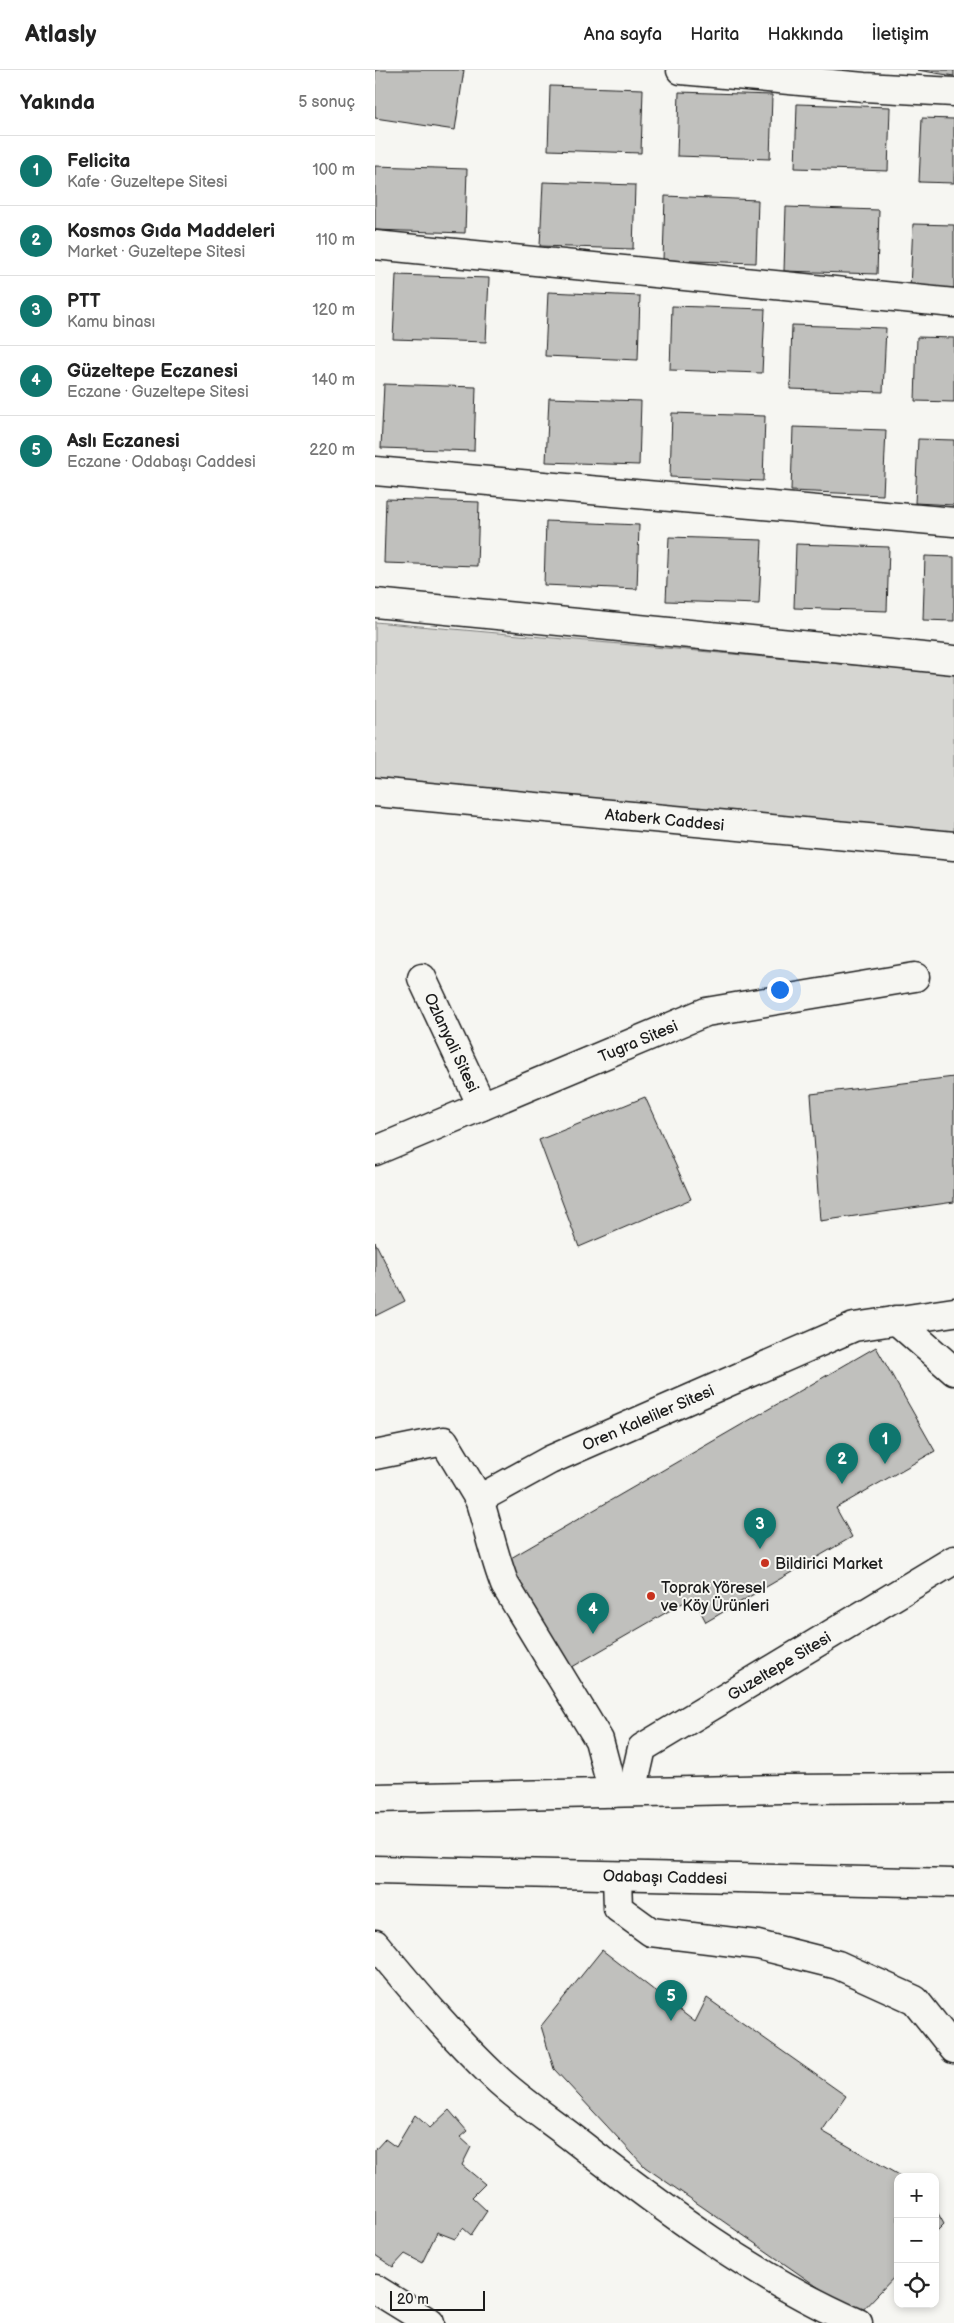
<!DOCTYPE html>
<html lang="tr">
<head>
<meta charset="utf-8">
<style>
  body { margin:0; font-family:"Balsamiq Sans",sans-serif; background:#f6f6f6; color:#222 }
  .controls { position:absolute; right:15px; bottom:15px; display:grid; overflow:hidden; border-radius:10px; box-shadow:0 2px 8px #0003 }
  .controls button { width:45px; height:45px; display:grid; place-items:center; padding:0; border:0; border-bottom:1px solid #e0e0e0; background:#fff; color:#222; font:25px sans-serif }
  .scale { position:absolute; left:15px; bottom:12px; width:95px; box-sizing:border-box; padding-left:5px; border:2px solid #1c1c1c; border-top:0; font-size:14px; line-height:18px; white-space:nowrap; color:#1c1c1c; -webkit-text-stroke:4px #f6f6f2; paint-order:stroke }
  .you { position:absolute; left:404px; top:919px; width:18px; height:18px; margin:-12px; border:4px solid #fff; border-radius:50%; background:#1a73e8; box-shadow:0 0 0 8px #1a73e833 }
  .badge { display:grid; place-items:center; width:32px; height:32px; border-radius:50%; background:#0f766e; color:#fff; font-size:16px; font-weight:700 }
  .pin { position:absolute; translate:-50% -41px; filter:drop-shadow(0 1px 2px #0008) }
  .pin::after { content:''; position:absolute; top:26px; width:18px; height:15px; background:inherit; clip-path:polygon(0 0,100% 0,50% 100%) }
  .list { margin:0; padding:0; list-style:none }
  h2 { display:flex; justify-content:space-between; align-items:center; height:65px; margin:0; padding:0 20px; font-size:21px }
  h2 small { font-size:16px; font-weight:400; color:#767676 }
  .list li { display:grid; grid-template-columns:32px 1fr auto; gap:15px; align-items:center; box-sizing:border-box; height:70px; padding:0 20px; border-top:1px solid #e0e0e0 }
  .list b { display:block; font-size:19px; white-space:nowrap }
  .list p { margin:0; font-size:16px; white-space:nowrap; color:#767676 }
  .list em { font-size:16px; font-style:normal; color:#767676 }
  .icon { flex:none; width:28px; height:28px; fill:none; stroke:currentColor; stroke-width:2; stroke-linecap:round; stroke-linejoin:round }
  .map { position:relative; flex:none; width:579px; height:2253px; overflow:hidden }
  header { display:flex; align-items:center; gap:30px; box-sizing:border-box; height:70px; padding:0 25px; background:#fff; border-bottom:1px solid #e0e0e0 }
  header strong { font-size:24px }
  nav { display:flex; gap:28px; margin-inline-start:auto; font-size:18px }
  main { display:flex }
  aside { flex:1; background:#fff }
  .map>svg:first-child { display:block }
  .green { fill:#d6d6d2; stroke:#797977 }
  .building { fill:#c0c0bd; stroke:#1c1c1c }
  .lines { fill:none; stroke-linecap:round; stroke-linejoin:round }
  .minor-casing { stroke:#1c1c1c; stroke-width:31 }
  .minor { stroke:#f6f6f2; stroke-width:28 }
  .poi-dot { fill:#c8321e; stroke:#f6f6f2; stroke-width:2 }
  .labels { text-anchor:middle; stroke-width:4; stroke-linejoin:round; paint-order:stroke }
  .street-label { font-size:16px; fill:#1c1c1c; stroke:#f6f6f2 }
  .poi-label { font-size:16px; fill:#1c1c1c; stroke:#f6f6f2; text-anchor:start }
</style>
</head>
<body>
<header>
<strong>Atlasly</strong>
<nav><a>Ana sayfa</a><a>Harita</a><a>Hakkında</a><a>İletişim</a></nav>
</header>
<main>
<aside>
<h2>Yakında<small>5 sonuç</small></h2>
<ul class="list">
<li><span class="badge">1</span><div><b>Felicita</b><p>Kafe · Guzeltepe Sitesi</p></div><em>100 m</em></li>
<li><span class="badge">2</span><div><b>Kosmos Gıda Maddeleri</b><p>Market · Guzeltepe Sitesi</p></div><em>110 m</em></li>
<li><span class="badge">3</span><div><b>PTT</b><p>Kamu binası</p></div><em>120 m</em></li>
<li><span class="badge">4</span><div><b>Güzeltepe Eczanesi</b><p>Eczane · Guzeltepe Sitesi</p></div><em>140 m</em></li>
<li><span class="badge">5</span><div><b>Aslı Eczanesi</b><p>Eczane · Odabaşı Caddesi</p></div><em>220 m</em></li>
</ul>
</aside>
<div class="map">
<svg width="579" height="2253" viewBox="0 0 579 2253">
  <rect width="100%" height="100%" fill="#f6f6f2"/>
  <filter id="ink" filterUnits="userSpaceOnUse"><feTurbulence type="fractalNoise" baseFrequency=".02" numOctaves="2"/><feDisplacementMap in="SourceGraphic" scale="10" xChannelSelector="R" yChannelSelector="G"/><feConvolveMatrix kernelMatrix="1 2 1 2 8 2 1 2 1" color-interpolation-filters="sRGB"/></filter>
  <g filter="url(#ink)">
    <!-- green -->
    <polygon class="green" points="0,552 579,604 579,775 0,712"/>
    <!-- building -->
    <g class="building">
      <polygon points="0,0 89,0 80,60 0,48"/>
      <polygon points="542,0 579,0 579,6"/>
      <polygon points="175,16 268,19 266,83 173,80"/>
      <polygon points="304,22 397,25 395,89 302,86"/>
      <polygon points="422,34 515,37 513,101 420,98"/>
      <polygon points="547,48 579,49 579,113 544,112"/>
      <polygon points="0,96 92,99 90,163 0,160"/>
      <polygon points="168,112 260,115 258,179 165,176"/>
      <polygon points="290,126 383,130 381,193 288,190"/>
      <polygon points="411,137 504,140 502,204 409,201"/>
      <polygon points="538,154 579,155 579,219 535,218"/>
      <polygon points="21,205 114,208 111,272 18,269"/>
      <polygon points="173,222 265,226 263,290 170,286"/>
      <polygon points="297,236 390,239 387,303 295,300"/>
      <polygon points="417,255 511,258 508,322 415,319"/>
      <polygon points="542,267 579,268 579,332 540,331"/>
      <polygon points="9,314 101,317 99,381 6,378"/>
      <polygon points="174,328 266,331 264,395 171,392"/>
      <polygon points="297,343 390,346 388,411 295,407"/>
      <polygon points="418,357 511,360 508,425 416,421"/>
      <polygon points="543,369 579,370 579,435 540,433"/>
      <polygon points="11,429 104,432 102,496 9,493"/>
      <polygon points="171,451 264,455 262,519 169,515"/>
      <polygon points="294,467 387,470 384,534 291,531"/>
      <polygon points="421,474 514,477 512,541 419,538"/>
      <polygon points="550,486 579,487 579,551 548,550"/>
      <polygon points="579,1007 579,1132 445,1151 436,1024"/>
      <polygon points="270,1027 316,1129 204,1177 164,1070"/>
      <polygon points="0,1172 30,1231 0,1246"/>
      <polygon points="501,1277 560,1381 461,1438 477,1467 331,1552 318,1527 192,1600 129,1492"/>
      <polygon points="227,1880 320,1952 332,1928 471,2026 447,2061 527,2107 523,2107 523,2203 483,2245 270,2097 179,1999 166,1956"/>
      <polygon points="74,2040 92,2061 85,2067 96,2077 87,2095 110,2114 97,2127 112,2141 96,2165 88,2158 80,2169 62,2162 47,2193 30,2184 18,2197 0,2185 0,2080 10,2069 21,2077 40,2045 55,2058"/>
      <polygon points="560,2138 569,2154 560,2163"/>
    </g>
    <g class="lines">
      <!-- minor casing -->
      <g class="minor-casing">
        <g id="minor">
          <polyline points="306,0 489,17 579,22"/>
          <polyline points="0,175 579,233"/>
          <polyline points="0,401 579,452"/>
          <polyline points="0,533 579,590"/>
          <path id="s1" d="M0,722L579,776"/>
          <path id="s2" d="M47,908L107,1036"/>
          <path id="s3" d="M0,1081L331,942L540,907"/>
          <polyline points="521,1250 579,1301"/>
          <path id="s4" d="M0,1385L69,1371L104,1429L175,1390L479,1257L579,1242"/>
          <path d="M104,1429C113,1457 119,1487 130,1515L224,1670L238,1723"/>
          <path id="s5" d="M257,1722L267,1678L579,1490"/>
          <polyline points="0,1728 407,1719 579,1718"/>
          <path id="s6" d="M0,1800L579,1813"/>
          <polyline points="242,1807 243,1838 276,1862 383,1875 463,1895 540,1930 579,1979"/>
          <path d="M0,1874C38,1920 76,1965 119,2006C143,2029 172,2048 199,2069C286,2137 382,2209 483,2253"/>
          <polyline points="0,2219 55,2253"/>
        </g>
      </g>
      <!-- minor -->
      <use href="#minor" class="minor"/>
    </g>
  </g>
  <!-- markers -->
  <g class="poi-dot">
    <circle cx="390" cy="1493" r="5"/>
    <circle cx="276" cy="1526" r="5"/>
  </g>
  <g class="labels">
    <!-- street labels -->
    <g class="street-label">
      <text dy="6" stroke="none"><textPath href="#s1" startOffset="291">Ataberk Caddesi</textPath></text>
      <text dy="6" stroke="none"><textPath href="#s3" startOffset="285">Tugra Sitesi</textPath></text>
      <text dy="6" stroke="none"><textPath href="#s2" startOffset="71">Ozlanyali Sitesi</textPath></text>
      <text dy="6" stroke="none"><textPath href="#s4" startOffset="326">Oren Kaleliler Sitesi</textPath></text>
      <text dy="6" stroke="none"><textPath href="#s5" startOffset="205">Guzeltepe Sitesi</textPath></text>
      <text dy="6" stroke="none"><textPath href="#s6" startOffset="290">Odabaşı Caddesi</textPath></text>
    </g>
    <!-- poi labels -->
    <g class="poi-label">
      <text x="400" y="1499">Bildirici Market</text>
      <text x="286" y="1523">Toprak Yöresel<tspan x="286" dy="18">ve Köy Ürünleri</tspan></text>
    </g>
  </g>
</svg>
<div class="controls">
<button>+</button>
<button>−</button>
<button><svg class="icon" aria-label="locate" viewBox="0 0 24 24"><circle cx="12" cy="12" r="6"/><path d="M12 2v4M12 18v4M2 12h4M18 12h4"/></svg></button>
</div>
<div class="scale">20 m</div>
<div class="you"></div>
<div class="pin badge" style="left:510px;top:1394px">1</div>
<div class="pin badge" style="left:467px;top:1414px">2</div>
<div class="pin badge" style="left:385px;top:1479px">3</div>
<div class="pin badge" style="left:218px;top:1564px">4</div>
<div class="pin badge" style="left:296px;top:1951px">5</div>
</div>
</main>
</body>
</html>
